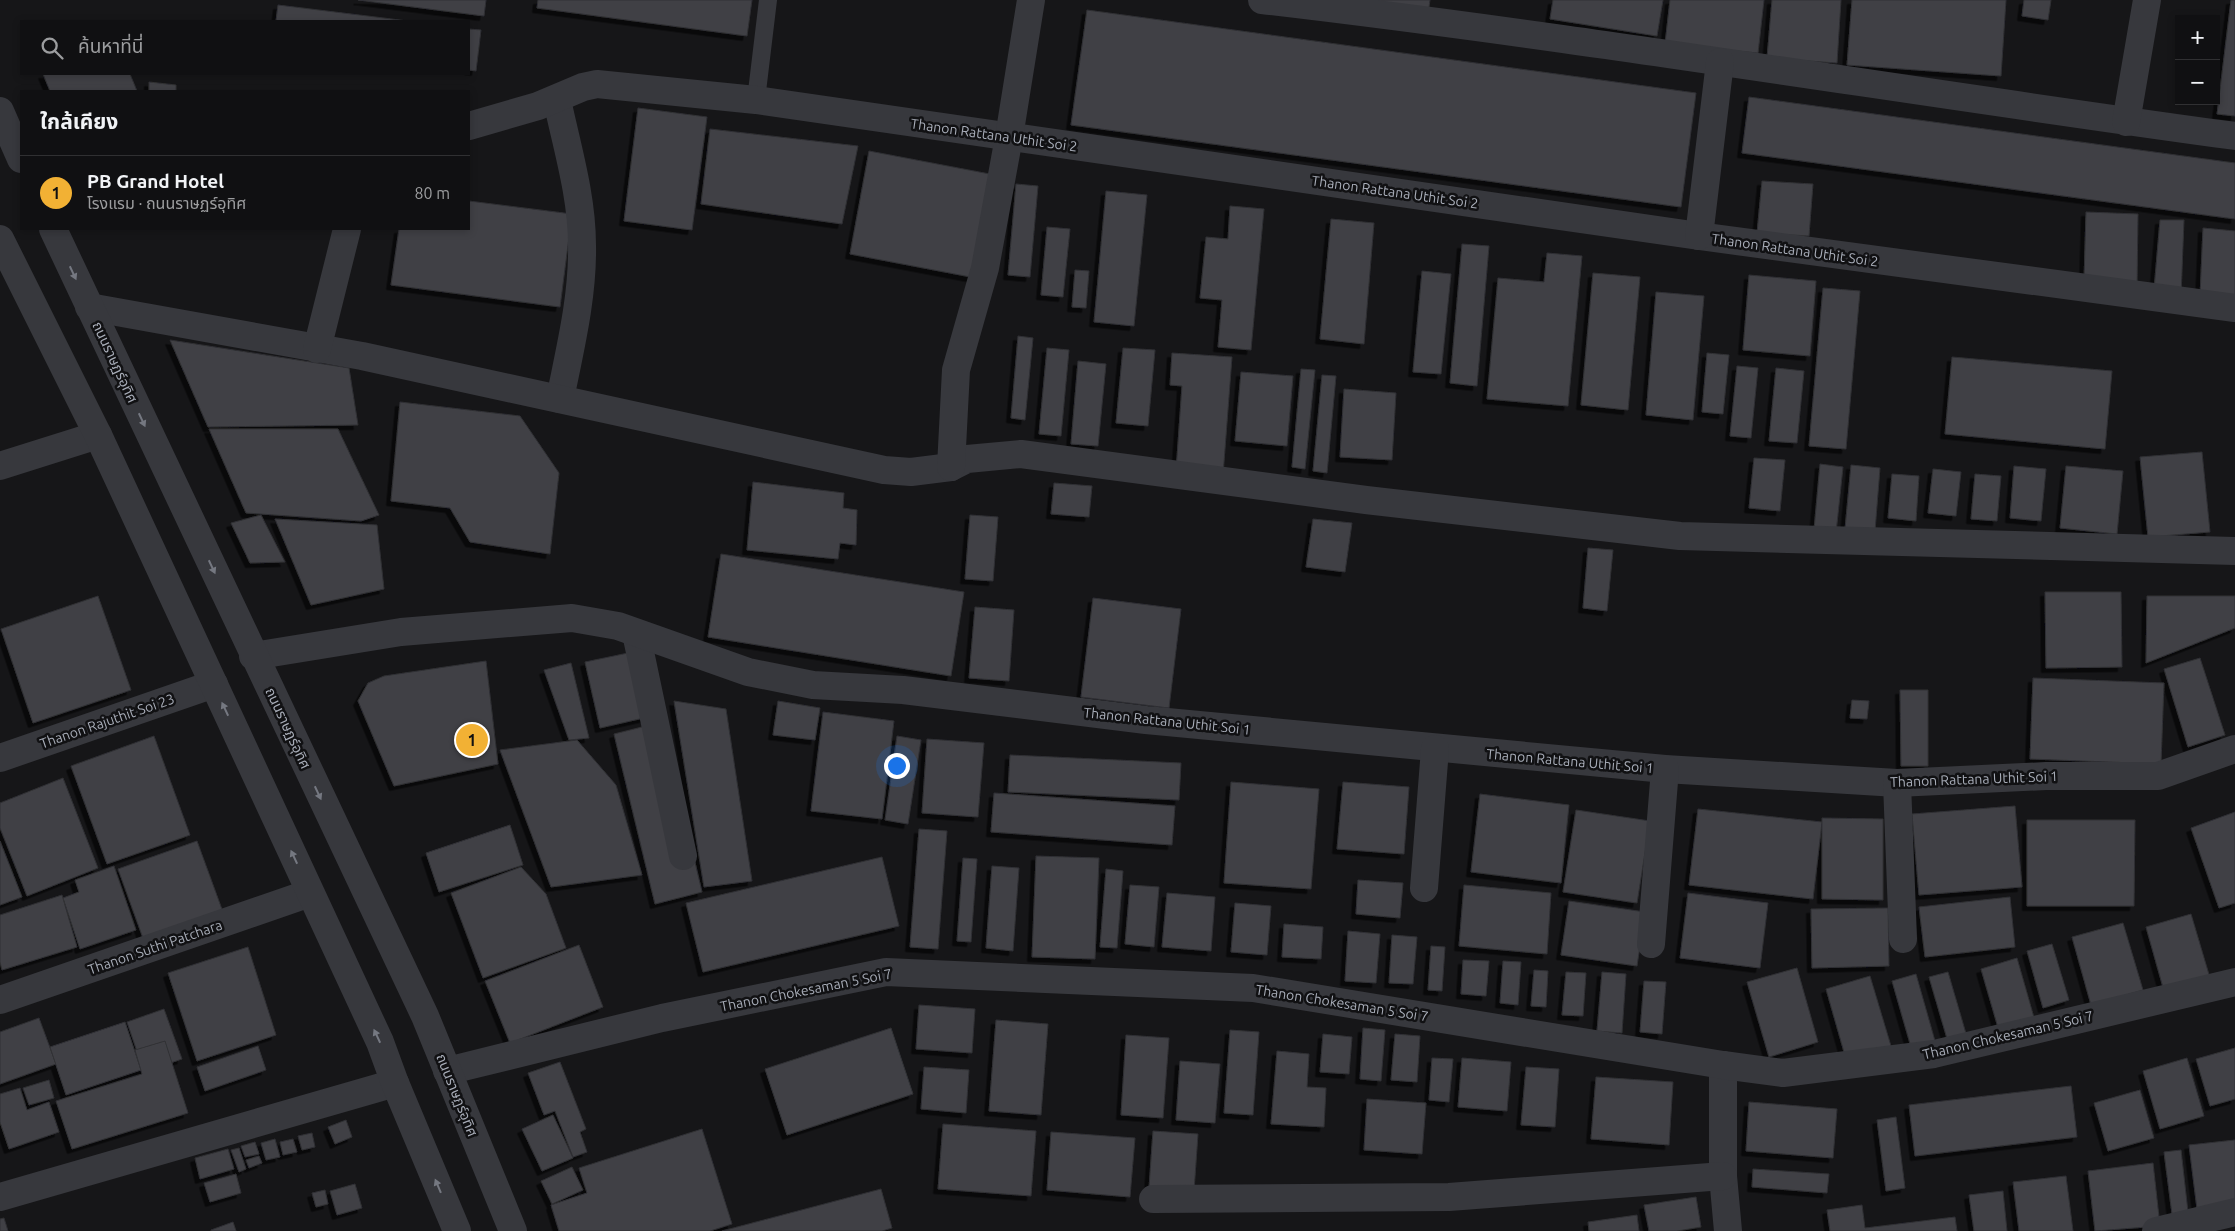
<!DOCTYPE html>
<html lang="th">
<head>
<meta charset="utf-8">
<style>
  body { margin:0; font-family:Ubuntu,"Noto Sans Thai",sans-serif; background:#1e1e20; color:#f1f3f6 }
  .controls { position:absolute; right:15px; top:15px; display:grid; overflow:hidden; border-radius:0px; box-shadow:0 2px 8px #0003 }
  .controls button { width:45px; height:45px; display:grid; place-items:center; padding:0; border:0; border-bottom:1px solid #303032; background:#101012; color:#f1f3f6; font:25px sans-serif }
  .you { position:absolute; left:896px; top:765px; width:18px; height:18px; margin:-12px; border:4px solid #fff; border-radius:50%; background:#1a73e8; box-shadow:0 0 0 8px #1a73e833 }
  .badge { display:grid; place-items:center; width:32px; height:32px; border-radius:50%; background:#f2b134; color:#111; font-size:16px; font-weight:700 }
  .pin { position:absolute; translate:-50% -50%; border:2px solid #fff; box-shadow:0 1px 5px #0006 }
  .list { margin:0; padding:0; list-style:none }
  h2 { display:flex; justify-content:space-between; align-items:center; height:65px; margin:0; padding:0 20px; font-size:21px }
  h2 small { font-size:16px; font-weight:400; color:#9c9d9f }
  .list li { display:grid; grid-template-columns:32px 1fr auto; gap:15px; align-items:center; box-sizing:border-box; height:75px; padding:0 20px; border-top:1px solid #303032 }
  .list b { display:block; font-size:19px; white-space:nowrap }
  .list p { margin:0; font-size:16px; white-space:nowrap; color:#9c9d9f }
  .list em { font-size:16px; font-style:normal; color:#9c9d9f }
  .icon { flex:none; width:28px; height:28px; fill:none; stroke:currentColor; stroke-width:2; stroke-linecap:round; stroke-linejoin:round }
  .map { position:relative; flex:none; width:2235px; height:1231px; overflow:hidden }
  .search { position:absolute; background:#101012; box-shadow:0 2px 8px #0003; left:20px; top:20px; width:450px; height:55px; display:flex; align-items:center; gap:12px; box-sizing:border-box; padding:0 18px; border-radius:0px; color:#9c9d9f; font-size:19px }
  .panel { position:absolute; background:#101012; box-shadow:0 2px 8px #0003; left:20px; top:90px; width:450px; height:140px; border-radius:0px }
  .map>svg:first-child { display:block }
  .building { fill:#404145; stroke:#303034; filter:url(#shadow) }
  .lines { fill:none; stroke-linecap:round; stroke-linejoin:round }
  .service { stroke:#37383d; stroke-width:18 }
  .minor { stroke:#37383d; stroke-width:28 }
  .tertiary { stroke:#37383d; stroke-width:28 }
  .oneway { fill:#757881 }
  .labels { text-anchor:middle; stroke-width:5; stroke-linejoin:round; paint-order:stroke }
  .street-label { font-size:14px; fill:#a8adb8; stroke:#111113 }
</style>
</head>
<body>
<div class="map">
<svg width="2235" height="1231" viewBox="0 0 2235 1231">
  <defs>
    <filter id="shadow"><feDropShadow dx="-4.5" dy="4.5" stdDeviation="0" flood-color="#0009"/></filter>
  </defs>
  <rect width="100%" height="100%" fill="#161618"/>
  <!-- building -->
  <g class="building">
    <polygon points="358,0 486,0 484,16"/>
    <polygon points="538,0 752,0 747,36 537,8"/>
    <polygon points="1362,0 1430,0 1428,14"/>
    <polygon points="1553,0 1663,0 1657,36 1550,19"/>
    <polygon points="1670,0 1764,0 1758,53 1665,44"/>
    <polygon points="1772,0 1841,0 1837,63 1767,58"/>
    <polygon points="1852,0 2006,0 2001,76 1847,65"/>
    <polygon points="2024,0 2051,0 2048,20 2022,16"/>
    <polygon points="2231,0 2235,0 2235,116 2217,114"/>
    <polygon points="278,5 408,21 276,21"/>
    <polygon points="1087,10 1696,93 1681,207 1071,125"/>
    <polygon points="469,29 481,30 476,71 469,70"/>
    <polygon points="43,74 130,74 137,91 50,91"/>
    <polygon points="149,82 176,85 176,91 149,91"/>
    <polygon points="1749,97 2235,163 2235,219 1742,153"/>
    <polygon points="638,108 707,117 692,230 624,221"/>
    <polygon points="710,129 858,146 842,224 701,204"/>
    <polygon points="869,151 995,175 976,278 850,254"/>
    <polygon points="1762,181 1813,184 1809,236 1757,233"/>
    <polygon points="1016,184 1038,186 1030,277 1008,275"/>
    <polygon points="1106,191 1147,195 1134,326 1094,322"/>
    <polygon points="469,201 572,214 560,307 391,285 399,229 469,229"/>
    <polygon points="1230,206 1264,209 1251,350 1218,347 1222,300 1200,298 1206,237 1228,239"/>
    <polygon points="2086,212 2138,214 2137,288 2084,280"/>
    <polygon points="1331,219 1374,223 1364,344 1320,339"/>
    <polygon points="2160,220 2184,220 2181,297 2154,290"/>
    <polygon points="1047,227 1070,229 1063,297 1041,295"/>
    <polygon points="2203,228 2235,231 2235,299 2200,296"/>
    <polygon points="1462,244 1489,246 1477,386 1450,383"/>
    <polygon points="1547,253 1582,256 1568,406 1487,399 1498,278 1544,282"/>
    <polygon points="1075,270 1089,271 1086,308 1072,307"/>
    <polygon points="1422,271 1451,274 1441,374 1413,372"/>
    <polygon points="1593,273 1640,277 1628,410 1581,405"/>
    <polygon points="1749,275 1816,281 1810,356 1743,350"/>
    <polygon points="1823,288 1860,291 1846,449 1809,446"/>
    <polygon points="1656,292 1704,296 1693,420 1646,415"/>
    <polygon points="1018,336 1033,338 1025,420 1011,418"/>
    <polygon points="170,340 349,368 358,425 208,427"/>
    <polygon points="1047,348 1069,350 1061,436 1039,434"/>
    <polygon points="1123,348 1155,350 1148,426 1116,423"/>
    <polygon points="1172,353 1232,357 1223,475 1176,471 1182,386 1170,385"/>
    <polygon points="1707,353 1729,355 1723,414 1702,412"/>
    <polygon points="1952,357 2112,371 2105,449 1945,434"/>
    <polygon points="1078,361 1106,364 1098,446 1071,444"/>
    <polygon points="1737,366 1758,368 1751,438 1730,436"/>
    <polygon points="1776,368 1804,371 1797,443 1769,441"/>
    <polygon points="1301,369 1315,370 1305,469 1292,467"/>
    <polygon points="1241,372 1293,376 1287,446 1235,441"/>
    <polygon points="1322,375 1336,376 1327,473 1313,471"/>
    <polygon points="1344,389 1396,393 1392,460 1340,457"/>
    <polygon points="400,402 520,416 559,473 550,554 470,542 450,508 391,501"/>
    <polygon points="209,429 338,429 379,515 361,521 246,513"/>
    <polygon points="2202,452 2210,532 2148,537 2140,457"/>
    <polygon points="1754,458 1785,460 1780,511 1749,508"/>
    <polygon points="1820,464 1843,467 1836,533 1814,530"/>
    <polygon points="1851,465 1880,468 1875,531 1845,529"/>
    <polygon points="2014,466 2046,469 2041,521 2010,518"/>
    <polygon points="2066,466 2123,471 2117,534 2060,528"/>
    <polygon points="1933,469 1961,472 1956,516 1928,513"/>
    <polygon points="1892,474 1919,476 1916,521 1888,518"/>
    <polygon points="1975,474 2001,476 1997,521 1971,519"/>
    <polygon points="753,482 844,493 843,508 857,510 856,545 840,543 838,559 747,550"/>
    <polygon points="1054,483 1092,486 1089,517 1051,514"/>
    <polygon points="261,515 285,562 250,563 231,523"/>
    <polygon points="970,515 998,517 993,581 965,579"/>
    <polygon points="275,519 377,525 384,589 311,605"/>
    <polygon points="1313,519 1352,523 1345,572 1306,567"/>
    <polygon points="1588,548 1613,550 1607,611 1583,608"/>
    <polygon points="721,554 964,592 951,676 708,637"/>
    <polygon points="2045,592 2121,592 2122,667 2046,668"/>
    <polygon points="98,596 131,690 33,723 1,629"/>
    <polygon points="2147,596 2235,596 2235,628 2146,663"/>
    <polygon points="1093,598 1181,609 1169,708 1081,697"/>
    <polygon points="975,607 1014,610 1009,681 969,678"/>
    <polygon points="633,652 648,717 600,728 585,662"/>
    <polygon points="2200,658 2225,735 2188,747 2164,669"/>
    <polygon points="486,661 498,764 394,786 358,701 368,683 384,676"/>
    <polygon points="571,663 589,738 569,740 544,670"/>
    <polygon points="2033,678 2164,683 2161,764 2030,759"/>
    <polygon points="1900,690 1928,690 1928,766 1901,766"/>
    <polygon points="1852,700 1869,701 1867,719 1850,718"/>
    <polygon points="674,701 726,709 752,881 704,887"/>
    <polygon points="778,701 820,708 815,740 773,735"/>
    <polygon points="823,712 894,721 882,819 811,811"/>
    <polygon points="662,722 702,892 655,904 614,734"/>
    <polygon points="154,736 190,835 107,864 71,766"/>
    <polygon points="897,736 921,740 908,824 885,820"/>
    <polygon points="927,739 984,743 978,817 922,813"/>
    <polygon points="577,740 616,785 642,875 551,887 500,750"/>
    <polygon points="1010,755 1181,763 1179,800 1008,792"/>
    <polygon points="63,778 98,868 27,896 0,828 0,803"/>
    <polygon points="1231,782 1319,789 1311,889 1224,883"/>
    <polygon points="1343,782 1409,787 1404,854 1337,849"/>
    <polygon points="994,793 1175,806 1172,845 991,832"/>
    <polygon points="1480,794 1569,805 1561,883 1471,872"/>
    <polygon points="2015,806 2022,887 1919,895 1912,814"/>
    <polygon points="1698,809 1822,822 1813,899 1689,885"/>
    <polygon points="1576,810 1650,821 1637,903 1563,892"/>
    <polygon points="2235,812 2235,903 2219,908 2191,828"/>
    <polygon points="1822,818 1883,819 1883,900 1822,899"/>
    <polygon points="2027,820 2135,820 2134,906 2027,906"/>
    <polygon points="510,825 523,865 439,892 426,853"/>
    <polygon points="919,829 947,831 938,949 910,947"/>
    <polygon points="0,841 22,897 0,905"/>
    <polygon points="197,841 227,923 148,952 118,869"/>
    <polygon points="1036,856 1099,858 1095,959 1032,957"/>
    <polygon points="882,857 899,926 703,972 686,903"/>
    <polygon points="963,858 977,859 971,942 957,941"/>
    <polygon points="114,866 136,930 80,949 63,898 79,892 75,880"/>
    <polygon points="992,866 1019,868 1013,951 986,948"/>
    <polygon points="521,867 546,894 566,948 483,978 451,893"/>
    <polygon points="1106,869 1123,871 1117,948 1100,947"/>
    <polygon points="1358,880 1403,883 1400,918 1356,914"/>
    <polygon points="1130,885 1159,887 1154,947 1125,944"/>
    <polygon points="1464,885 1551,893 1547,954 1459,946"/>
    <polygon points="1167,893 1215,897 1211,951 1162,947"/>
    <polygon points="1688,893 1768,903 1760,968 1680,958"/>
    <polygon points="62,895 77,947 2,970 0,962 0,915"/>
    <polygon points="2010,897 2015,947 1925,957 1919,907"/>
    <polygon points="1569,901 1645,912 1637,966 1561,955"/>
    <polygon points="1235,903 1271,906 1267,955 1231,952"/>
    <polygon points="1888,908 1889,966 1812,968 1811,909"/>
    <polygon points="2191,914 2210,978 2164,991 2146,927"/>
    <polygon points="2123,923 2143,990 2091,1005 2072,937"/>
    <polygon points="1284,924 1323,927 1321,959 1282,957"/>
    <polygon points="1348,931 1380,934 1376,983 1345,981"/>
    <polygon points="1392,935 1417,937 1413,984 1389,983"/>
    <polygon points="2052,944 2069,1000 2043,1008 2027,951"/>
    <polygon points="579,945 603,1007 510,1043 485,981"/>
    <polygon points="1431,946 1445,947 1442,991 1428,990"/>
    <polygon points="248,947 276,1035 197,1061 168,973"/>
    <polygon points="2017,958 2035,1021 1999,1031 1981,969"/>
    <polygon points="1463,960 1489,961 1486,996 1461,994"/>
    <polygon points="1503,961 1521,962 1518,1005 1500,1003"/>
    <polygon points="1797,968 1818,1042 1769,1057 1747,982"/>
    <polygon points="1534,970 1548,971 1546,1007 1531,1006"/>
    <polygon points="1566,972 1586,973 1583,1016 1562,1015"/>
    <polygon points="1602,972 1626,974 1622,1033 1597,1031"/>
    <polygon points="1948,972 1967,1037 1948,1042 1929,977"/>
    <polygon points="1916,974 1935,1041 1911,1047 1892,981"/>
    <polygon points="1870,976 1891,1046 1846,1059 1826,989"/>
    <polygon points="1644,981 1666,982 1662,1034 1640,1032"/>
    <polygon points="919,1005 975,1009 972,1053 916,1049"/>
    <polygon points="164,1009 182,1059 144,1072 127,1022"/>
    <polygon points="39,1018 56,1064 0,1084 0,1032"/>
    <polygon points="996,1020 1048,1024 1041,1115 989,1111"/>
    <polygon points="125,1022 141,1070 66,1095 50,1047"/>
    <polygon points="891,1028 913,1094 787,1135 765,1069"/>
    <polygon points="1363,1028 1385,1030 1381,1081 1360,1079"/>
    <polygon points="1230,1030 1259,1032 1253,1115 1224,1113"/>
    <polygon points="1323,1034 1352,1037 1349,1074 1320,1072"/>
    <polygon points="1395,1034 1420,1036 1417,1082 1391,1080"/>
    <polygon points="1126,1035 1169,1038 1163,1118 1121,1115"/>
    <polygon points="165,1041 188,1113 72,1149 56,1101 142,1074 135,1050"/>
    <polygon points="258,1046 266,1070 205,1091 197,1067"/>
    <polygon points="2235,1048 2235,1099 2210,1106 2196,1059"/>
    <polygon points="1277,1051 1309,1054 1307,1087 1326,1088 1324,1127 1271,1124"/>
    <polygon points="1432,1058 1453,1059 1449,1102 1429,1100"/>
    <polygon points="1462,1058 1511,1062 1507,1111 1458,1107"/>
    <polygon points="2187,1058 2204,1116 2160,1129 2143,1071"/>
    <polygon points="1180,1061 1220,1064 1215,1123 1176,1120"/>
    <polygon points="560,1062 586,1129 580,1132 587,1152 573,1157 555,1111 544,1115 528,1073"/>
    <polygon points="924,1067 969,1070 966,1113 921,1109"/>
    <polygon points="1526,1067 1559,1069 1555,1127 1521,1125"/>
    <polygon points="1596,1077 1673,1082 1669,1145 1591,1139"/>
    <polygon points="49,1080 54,1098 29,1105 23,1088"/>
    <polygon points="2071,1086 2077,1137 1915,1156 1909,1105"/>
    <polygon points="20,1088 27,1110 49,1102 59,1132 9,1149 0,1122 0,1094"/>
    <polygon points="2140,1090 2154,1138 2108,1151 2094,1103"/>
    <polygon points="1367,1099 1426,1103 1422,1154 1364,1150"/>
    <polygon points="1749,1102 1837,1109 1833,1158 1746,1151"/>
    <polygon points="553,1115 573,1158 542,1171 522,1129"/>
    <polygon points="1896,1117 1905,1188 1886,1191 1877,1120"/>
    <polygon points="346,1120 352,1137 335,1144 328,1127"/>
    <polygon points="943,1124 1036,1131 1031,1196 938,1189"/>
    <polygon points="702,1129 732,1224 710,1231 559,1231 551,1205 587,1193 579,1168"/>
    <polygon points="1153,1131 1198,1134 1194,1191 1149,1188"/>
    <polygon points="1051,1132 1135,1138 1130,1197 1047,1190"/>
    <polygon points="312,1133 315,1147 302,1150 298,1136"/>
    <polygon points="275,1139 280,1157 266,1160 261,1143"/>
    <polygon points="293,1139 297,1152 283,1155 280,1142"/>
    <polygon points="2235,1140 2235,1205 2197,1209 2189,1145"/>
    <polygon points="255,1142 259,1154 245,1157 241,1146"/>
    <polygon points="239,1148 246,1169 239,1172 231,1150"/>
    <polygon points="228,1149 234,1169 200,1179 195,1158"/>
    <polygon points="2181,1150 2188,1212 2172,1214 2164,1152"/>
    <polygon points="259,1156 262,1163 249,1168 246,1160"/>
    <polygon points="2153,1163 2160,1226 2095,1231 2088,1171"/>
    <polygon points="572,1167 583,1190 552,1204 541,1181"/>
    <polygon points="1753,1169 1829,1174 1827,1193 1752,1187"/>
    <polygon points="236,1174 241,1193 210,1202 204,1183"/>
    <polygon points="2066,1176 2073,1231 2019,1231 2013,1182"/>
    <polygon points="355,1184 362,1208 337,1215 330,1191"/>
    <polygon points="881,1189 892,1228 882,1231 722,1231"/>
    <polygon points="325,1190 328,1204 316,1207 312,1193"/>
    <polygon points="2003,1191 2007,1231 1974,1231 1969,1195"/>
    <polygon points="1696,1197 1701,1227 1677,1231 1649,1231 1644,1205"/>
    <polygon points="1862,1205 1865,1228 1955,1217 1957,1231 1830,1231 1827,1210"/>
    <polygon points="1637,1215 1639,1231 1589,1231 1588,1222"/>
    <polygon points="4,1218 8,1231 0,1231 0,1219"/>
    <polygon points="233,1222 236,1231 211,1231 211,1230"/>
  </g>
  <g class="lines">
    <!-- service -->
    <polyline class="service" points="756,100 768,0"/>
    <!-- minor -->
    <g class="minor">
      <path d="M1262,0C1588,38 1911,92 2235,136"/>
      <path d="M557,100C567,147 582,196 582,245C583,297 570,349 560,399"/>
      <polyline points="2126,122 2147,0"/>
      <polyline points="469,126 538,106 583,87 597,84 756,100 1699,236 2235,308"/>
      <polyline points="1699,236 1720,62"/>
      <polyline points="89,307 362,356 884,470 911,472 951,467 967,459 1021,454 1366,500 1680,536 2235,551"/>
      <polyline points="317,349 347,229"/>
      <polyline points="0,466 98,435"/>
      <polyline points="951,467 956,370 985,268 1009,137 1031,0"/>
      <polyline points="636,633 683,856"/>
      <polyline points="253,656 401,632 572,618 618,626 748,672 813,685 903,690 1146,720 1665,769 1897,783 2046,776 2158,776 2235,749"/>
      <polyline points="0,758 214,684"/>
      <polyline points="1897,783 1903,939"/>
      <polyline points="1424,888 1435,749"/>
      <polyline points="1651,944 1665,769"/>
      <polyline points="0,1000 310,893"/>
      <polyline points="1723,1065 1723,1176 1728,1231"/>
      <polyline points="447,1071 662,1018 886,972 1253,988 1723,1065 1783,1073 1934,1054 2235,982"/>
      <polyline points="0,1197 395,1083"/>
      <polyline points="1153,1199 1449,1197 1723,1176"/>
      <polyline points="2156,1231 2235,1212"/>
    </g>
    <!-- tertiary -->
    <g class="tertiary">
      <polyline points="0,111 21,159"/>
      <polyline points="53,229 425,1016 513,1231"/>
      <polyline points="0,239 98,435 380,1042 395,1083 457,1231"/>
    </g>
  </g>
  <!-- one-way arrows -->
  <defs><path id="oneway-solid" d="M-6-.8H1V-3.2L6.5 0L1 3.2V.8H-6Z" transform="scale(1.25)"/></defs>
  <g class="oneway">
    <use href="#oneway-solid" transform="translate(73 273) rotate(65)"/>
    <use href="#oneway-solid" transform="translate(142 420) rotate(65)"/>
    <use href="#oneway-solid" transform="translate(212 567) rotate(65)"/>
    <use href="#oneway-solid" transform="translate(225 709) rotate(-115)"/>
    <use href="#oneway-solid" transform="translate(318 793) rotate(65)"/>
    <use href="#oneway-solid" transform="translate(294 857) rotate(-115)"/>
    <use href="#oneway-solid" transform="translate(377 1036) rotate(-115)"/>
    <use href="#oneway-solid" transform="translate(438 1186) rotate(-113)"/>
  </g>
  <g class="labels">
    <!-- street labels -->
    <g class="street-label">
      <text transform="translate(994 135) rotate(8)" y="5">Thanon Rattana Uthit Soi 2</text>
      <text transform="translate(1395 192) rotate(8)" y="5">Thanon Rattana Uthit Soi 2</text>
      <text transform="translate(1795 250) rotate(8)" y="5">Thanon Rattana Uthit Soi 2</text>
      <text transform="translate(115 362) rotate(65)" y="5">ถนนราษฏร์อุทิศ</text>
      <text transform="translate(107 721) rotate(-19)" y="5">Thanon Rajuthit Soi 23</text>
      <text transform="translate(1167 721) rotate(6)" y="5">Thanon Rattana Uthit Soi 1</text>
      <text transform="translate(288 728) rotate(65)" y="5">ถนนราษฏร์อุทิศ</text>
      <text transform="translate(1570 761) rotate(5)" y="5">Thanon Rattana Uthit Soi 1</text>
      <text transform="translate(1974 779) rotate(-2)" y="5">Thanon Rattana Uthit Soi 1</text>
      <text transform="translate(155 947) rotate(-19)" y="5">Thanon Suthi Patchara</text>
      <text transform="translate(806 990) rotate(-11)" y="5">Thanon Chokesaman 5 Soi 7</text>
      <text transform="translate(1342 1003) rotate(9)" y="5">Thanon Chokesaman 5 Soi 7</text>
      <text transform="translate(2008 1035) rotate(-13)" y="5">Thanon Chokesaman 5 Soi 7</text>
      <text transform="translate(457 1095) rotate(68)" y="5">ถนนราษฏร์อุทิศ</text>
    </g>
  </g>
</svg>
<div class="controls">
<button>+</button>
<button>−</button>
</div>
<div class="you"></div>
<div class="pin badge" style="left:472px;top:740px">1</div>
<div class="search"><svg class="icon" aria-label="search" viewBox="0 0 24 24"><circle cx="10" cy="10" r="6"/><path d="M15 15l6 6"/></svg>ค้นหาที่นี่</div>
<section class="panel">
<h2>ใกล้เคียง<small></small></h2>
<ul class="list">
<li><span class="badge">1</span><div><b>PB Grand Hotel</b><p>โรงแรม · ถนนราษฏร์อุทิศ</p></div><em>80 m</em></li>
</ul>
</section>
</div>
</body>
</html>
